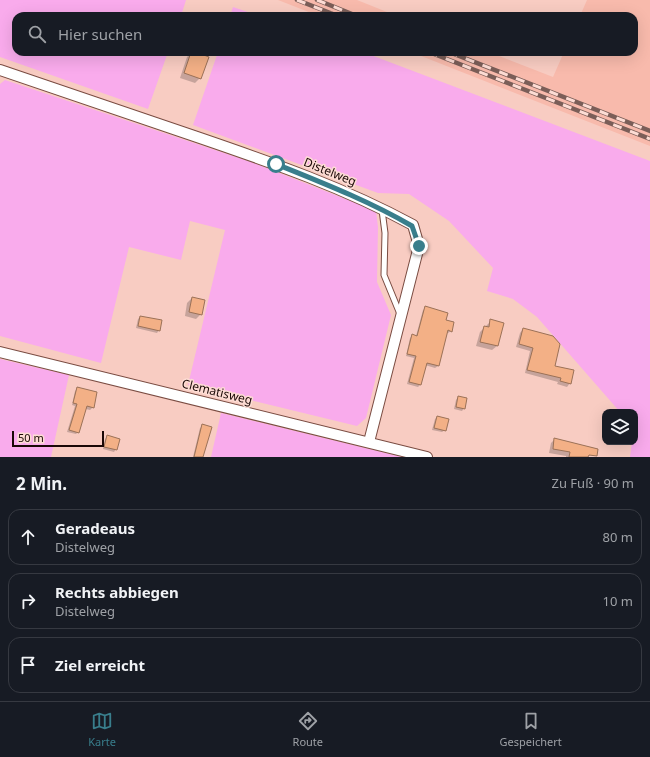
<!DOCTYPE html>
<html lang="de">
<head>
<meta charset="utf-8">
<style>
  body { margin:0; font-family:"Noto Sans",sans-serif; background:#242831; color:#f1f3f6 }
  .controls { position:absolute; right:12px; bottom:12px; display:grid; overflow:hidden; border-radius:8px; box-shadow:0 4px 16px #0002 }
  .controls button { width:36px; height:36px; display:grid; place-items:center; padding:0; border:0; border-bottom:1px solid #363941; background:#171b24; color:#f1f3f6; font:20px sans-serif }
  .scale { position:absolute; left:12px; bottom:10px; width:92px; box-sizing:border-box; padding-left:4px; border:2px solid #1a0806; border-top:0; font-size:11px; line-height:14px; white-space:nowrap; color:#1a0806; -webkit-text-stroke:3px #fddcd4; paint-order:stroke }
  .stop { position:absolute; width:12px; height:12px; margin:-9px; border:3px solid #397e8c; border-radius:50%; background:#fff }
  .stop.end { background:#397e8c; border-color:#fff; box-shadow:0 1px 4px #0008 }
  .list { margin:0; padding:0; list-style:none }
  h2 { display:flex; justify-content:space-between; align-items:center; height:52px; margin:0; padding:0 16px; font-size:17px }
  h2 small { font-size:13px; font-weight:400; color:#9ea1a6 }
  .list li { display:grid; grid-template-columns:26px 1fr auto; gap:12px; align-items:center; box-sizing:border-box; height:56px; margin:0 8px 8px; padding:0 8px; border:1px solid #363941; border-radius:12px }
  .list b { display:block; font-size:15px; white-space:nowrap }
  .list p { margin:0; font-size:13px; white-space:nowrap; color:#9ea1a6 }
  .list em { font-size:13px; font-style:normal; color:#9ea1a6 }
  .icon { flex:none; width:22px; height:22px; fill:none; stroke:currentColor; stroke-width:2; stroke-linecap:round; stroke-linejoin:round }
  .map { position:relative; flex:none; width:650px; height:457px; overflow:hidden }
  .search { position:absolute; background:#171b24; box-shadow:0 4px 16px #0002; left:12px; right:12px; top:12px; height:44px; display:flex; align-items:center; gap:10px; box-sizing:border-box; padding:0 14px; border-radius:12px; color:#9ea1a6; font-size:15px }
  .sheet { height:244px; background:#171b24 }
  nav { display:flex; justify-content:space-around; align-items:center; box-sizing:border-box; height:56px; border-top:1px solid #363941; background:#171b24; font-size:11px; color:#9ea1a6 }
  nav a { display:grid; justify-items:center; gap:2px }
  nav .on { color:#397e8c }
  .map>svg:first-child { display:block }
  .built { fill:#f8baac }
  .green { fill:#f9abec }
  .shadow { fill:#0003 }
  .building { fill:#f3b086; stroke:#9b7157 }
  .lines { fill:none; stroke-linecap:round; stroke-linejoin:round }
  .service-casing { stroke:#7a4c42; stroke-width:7 }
  .minor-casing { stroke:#7a4c42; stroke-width:12 }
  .service { stroke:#fff; stroke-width:5 }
  .minor { stroke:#fff; stroke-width:10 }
  .rail-casing { stroke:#7b5e58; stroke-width:4.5 }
  .rail { stroke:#fddcd4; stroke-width:3; stroke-dasharray:9; stroke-linecap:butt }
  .route { stroke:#397e8c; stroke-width:5 }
  .labels { text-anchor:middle; stroke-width:3; stroke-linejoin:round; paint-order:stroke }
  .street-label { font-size:12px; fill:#1a0806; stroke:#fddcd4 }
</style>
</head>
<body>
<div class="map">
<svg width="650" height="457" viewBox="0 0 650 457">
  <rect width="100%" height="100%" fill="#f8ccc2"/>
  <!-- built -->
  <g class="built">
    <polygon points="278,0 357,0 397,16 319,16"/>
    <polygon points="587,0 650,0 650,146 411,52 489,52 553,77 564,52 634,52 634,16 580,16"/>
  </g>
  <!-- green -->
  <g class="green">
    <polygon points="0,0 186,0 181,16 16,16 16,52 168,52 148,109 0,57"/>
    <polygon points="233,7 260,16 230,16"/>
    <polygon points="218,52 363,52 650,161 650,457 630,457 632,442 635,442 635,412 620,412 537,317 513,299 487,291 493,268 449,221 409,194 378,193 193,125"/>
    <polygon points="5,80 254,163 376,211 378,227 377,282 391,315 366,418 357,426 188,385 225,230 190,221 181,260 129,247 101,363 0,336 0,84"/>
    <polygon points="0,359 69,375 51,457 0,457"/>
    <polygon points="221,413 402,457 211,457"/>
  </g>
  <!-- shadow -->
  <g class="shadow">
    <polygon points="192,52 200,78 195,83 180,78 187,57"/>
    <polygon points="192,298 201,314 196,319 185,316 187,303"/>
    <polygon points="426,308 445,321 451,331 448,333 446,333 438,366 435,368 425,365 420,385 418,387 407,384 414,358 406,356 410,338 413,335 416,336 423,310"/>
    <polygon points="140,317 159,330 157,333 136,328 138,319"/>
    <polygon points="491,321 497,346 492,350 476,346 480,332"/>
    <polygon points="523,329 554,367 570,383 567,387 557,384 558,382 525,373 530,351 516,347 520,333"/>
    <polygon points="77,389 93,407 90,410 86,409 78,432 76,434 67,432 75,406 72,405 75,391"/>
    <polygon points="458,397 464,408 462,411 454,409 456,400"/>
    <polygon points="437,417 445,430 442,432 432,430 435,419"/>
    <polygon points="203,426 202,457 193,457 200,428"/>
    <polygon points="107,437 116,449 114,452 103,449 105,439"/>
    <polygon points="555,439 590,455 588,457 566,457 566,456 549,453 551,443"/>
  </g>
  <!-- building -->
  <g class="building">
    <polygon points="191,52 196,52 209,57 201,79 184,73"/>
    <polygon points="192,297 205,300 202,315 189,312"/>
    <polygon points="425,306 448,313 446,320 454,322 452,332 448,330 439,366 427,363 421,385 409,382 416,356 407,354 412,334 417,336"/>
    <polygon points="140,316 162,320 160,331 138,326"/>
    <polygon points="490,319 504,323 498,346 480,342 484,326 489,327"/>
    <polygon points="523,328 553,336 560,344 555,366 574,370 571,384 560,381 561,378 527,370 533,348 519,344"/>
    <polygon points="77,387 97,392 94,408 87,406 79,433 69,430 77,404 73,403"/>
    <polygon points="458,396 467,398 465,409 456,407"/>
    <polygon points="437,416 449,419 446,431 434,428"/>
    <polygon points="202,424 212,427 203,457 194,457"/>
    <polygon points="107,435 120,439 117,450 104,447"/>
    <polygon points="554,438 598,449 597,456 589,455 588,457 569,457 570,452 553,449"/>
  </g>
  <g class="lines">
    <!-- service casing -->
    <g class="service-casing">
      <polyline id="service" points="382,210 385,233 384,275 400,314"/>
    </g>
    <!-- minor casing -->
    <g class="minor-casing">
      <g id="minor">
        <path d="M0,70C67,93 134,115 200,138C273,163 345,188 413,225L419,246L369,442"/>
        <polyline points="0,352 427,457"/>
      </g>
    </g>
    <!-- service -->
    <use href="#service" class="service"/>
    <!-- minor -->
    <use href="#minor" class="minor"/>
    <!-- rail casing -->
    <g class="rail-casing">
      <g id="rail">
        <polyline points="297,0 338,16"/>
        <polyline points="317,0 357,16"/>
        <polyline points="429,52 650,139"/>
        <polyline points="449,52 650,131"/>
      </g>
    </g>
    <!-- rail -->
    <use href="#rail" class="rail"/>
  </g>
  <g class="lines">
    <!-- route -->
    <path class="route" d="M276,164C323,183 369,201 412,226L419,246"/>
  </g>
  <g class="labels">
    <!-- street labels -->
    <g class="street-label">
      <text transform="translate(330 172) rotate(22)" y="4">Distelweg</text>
      <text transform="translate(217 392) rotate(14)" y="4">Clematisweg</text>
    </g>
  </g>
</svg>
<div class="controls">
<button><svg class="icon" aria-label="layers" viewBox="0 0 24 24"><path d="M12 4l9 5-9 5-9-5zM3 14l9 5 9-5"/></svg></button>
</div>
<div class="scale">50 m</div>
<div class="stop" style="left:276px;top:164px"></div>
<div class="stop end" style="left:419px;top:246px"></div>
<div class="search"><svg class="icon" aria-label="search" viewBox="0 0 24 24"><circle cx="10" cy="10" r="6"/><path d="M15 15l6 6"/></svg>Hier suchen</div>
</div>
<section class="sheet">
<h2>2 Min.<small>Zu Fuß · 90 m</small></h2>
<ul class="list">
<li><svg class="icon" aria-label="ahead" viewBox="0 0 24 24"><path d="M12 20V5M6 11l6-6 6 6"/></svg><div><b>Geradeaus</b><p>Distelweg</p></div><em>80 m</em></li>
<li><svg class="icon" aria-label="right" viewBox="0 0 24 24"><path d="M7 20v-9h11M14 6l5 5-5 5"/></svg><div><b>Rechts abbiegen</b><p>Distelweg</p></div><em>10 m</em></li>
<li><svg class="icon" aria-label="arrive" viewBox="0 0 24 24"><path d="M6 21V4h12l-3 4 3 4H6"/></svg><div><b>Ziel erreicht</b></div></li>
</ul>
</section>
<nav>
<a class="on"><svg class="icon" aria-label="map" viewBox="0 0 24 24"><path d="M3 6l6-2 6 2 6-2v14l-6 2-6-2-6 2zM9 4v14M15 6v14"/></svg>Karte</a>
<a><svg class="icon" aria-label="directions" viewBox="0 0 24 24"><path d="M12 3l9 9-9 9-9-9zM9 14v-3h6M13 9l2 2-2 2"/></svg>Route</a>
<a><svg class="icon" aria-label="saved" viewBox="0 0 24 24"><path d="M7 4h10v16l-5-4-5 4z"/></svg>Gespeichert</a>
</nav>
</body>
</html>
